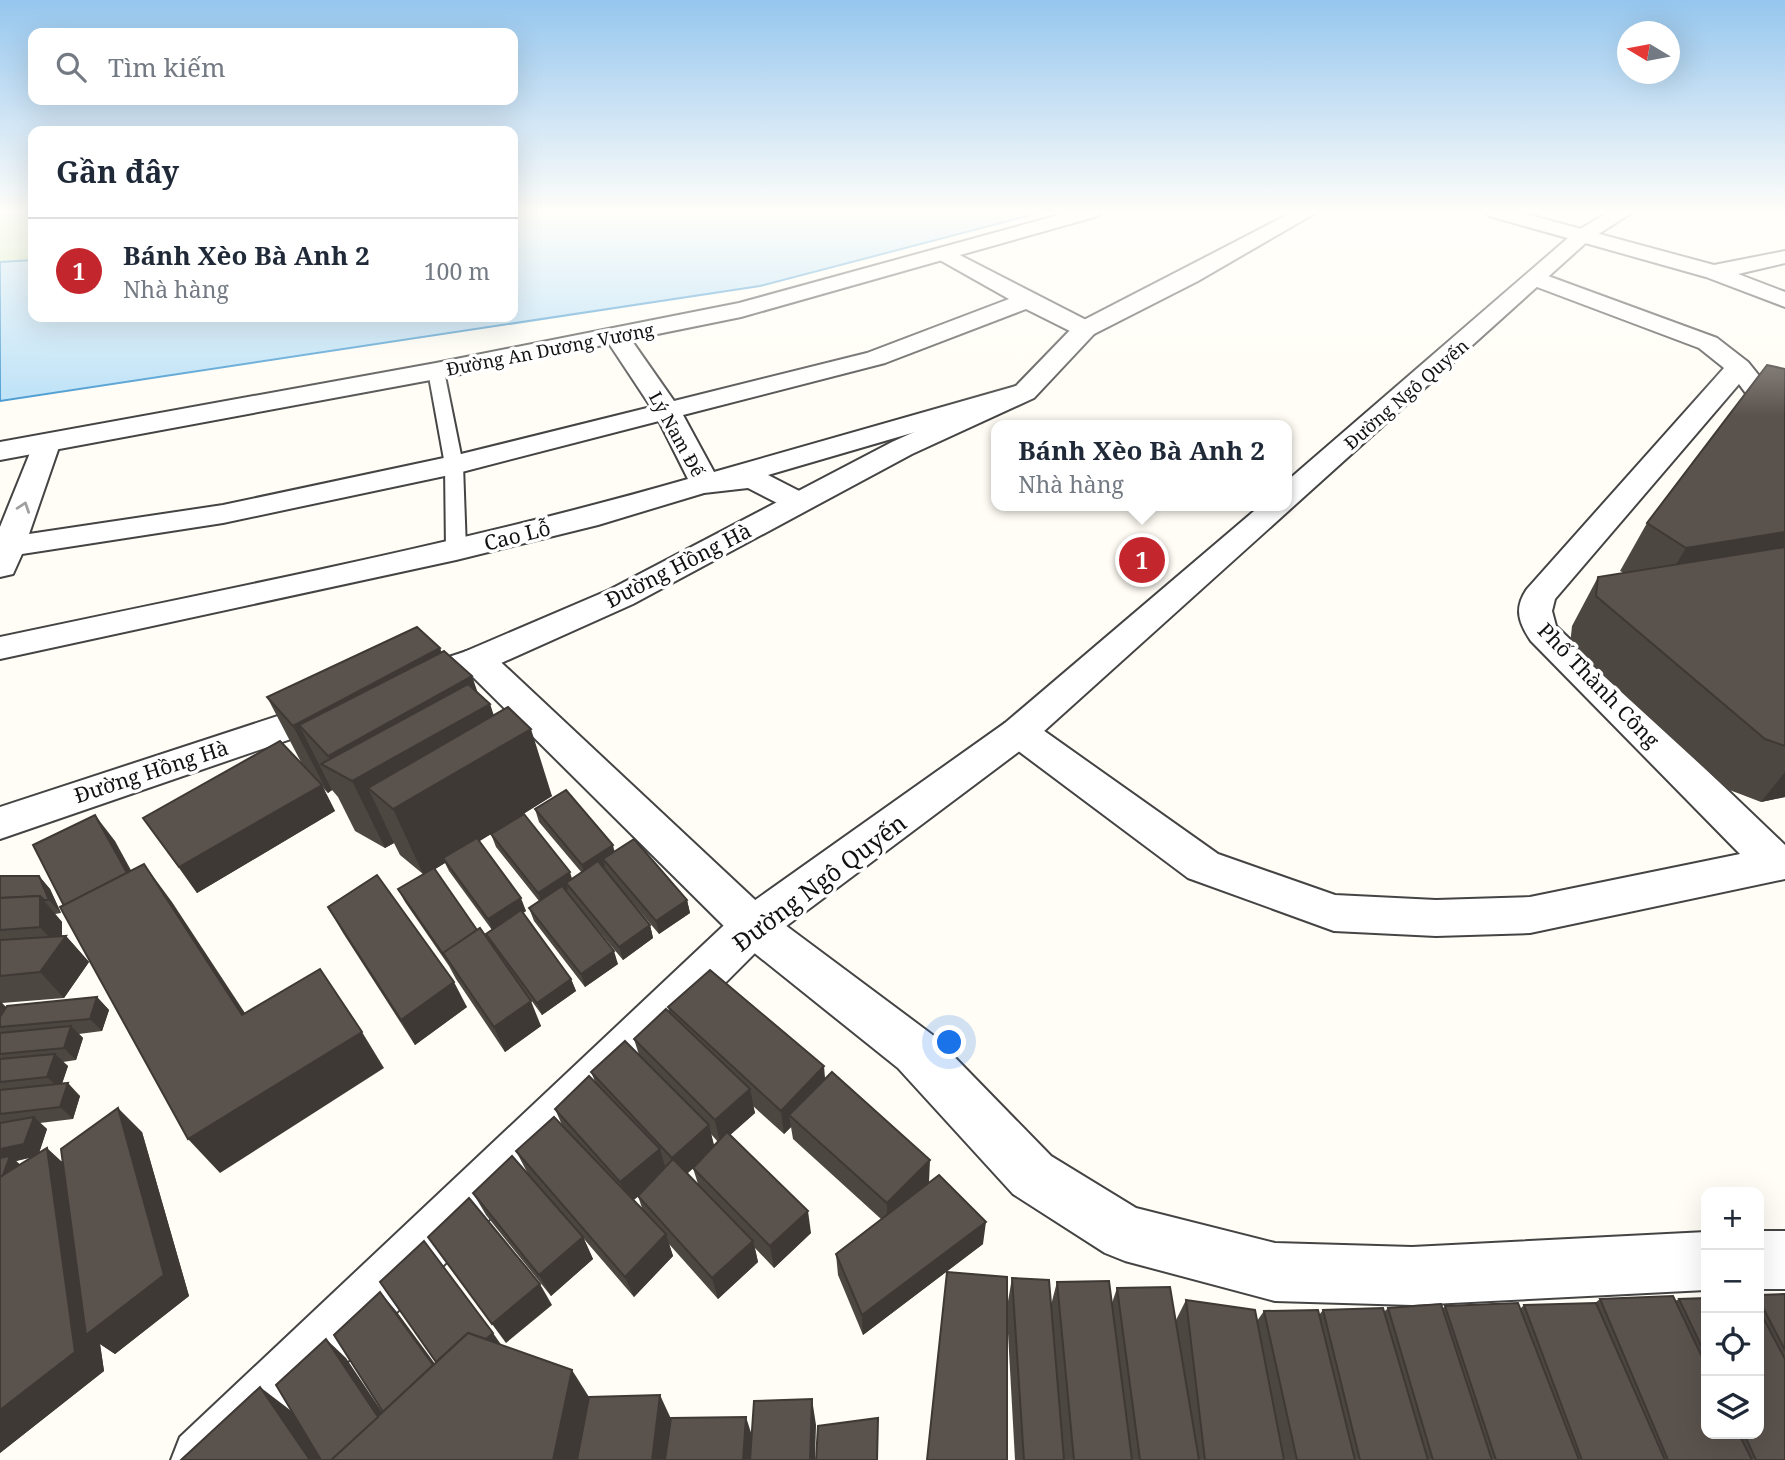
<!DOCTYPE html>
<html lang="vi">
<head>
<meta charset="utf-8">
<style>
	:root { --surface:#fff; --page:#f2f2f3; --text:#1f2937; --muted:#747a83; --line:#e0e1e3; --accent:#c4262e }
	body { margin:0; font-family:"Noto Serif",serif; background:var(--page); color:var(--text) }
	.controls { position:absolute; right:21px; bottom:21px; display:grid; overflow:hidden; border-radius:14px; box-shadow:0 7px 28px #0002 }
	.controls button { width:63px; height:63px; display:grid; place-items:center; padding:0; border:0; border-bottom:2px solid var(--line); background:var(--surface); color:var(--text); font:35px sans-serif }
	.compass { position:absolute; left:1617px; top:21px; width:63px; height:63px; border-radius:50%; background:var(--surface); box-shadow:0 7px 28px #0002; rotate:280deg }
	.you { position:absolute; left:950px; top:1043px; width:24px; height:24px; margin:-18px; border:5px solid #fff; border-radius:50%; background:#1a73e8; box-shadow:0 0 0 10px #1a73e833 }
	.badge { display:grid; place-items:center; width:46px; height:46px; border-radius:50%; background:var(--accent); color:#fff; font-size:23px; font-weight:700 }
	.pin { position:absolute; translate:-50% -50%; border:4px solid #fff; box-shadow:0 2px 7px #0006 }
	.popup { position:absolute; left:991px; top:420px; width:301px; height:91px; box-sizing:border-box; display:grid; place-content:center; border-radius:14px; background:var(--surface); filter:drop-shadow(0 2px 5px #0005); font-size:23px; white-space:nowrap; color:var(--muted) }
	.popup b { font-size:26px; color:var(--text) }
	.popup::after { content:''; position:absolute; left:50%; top:100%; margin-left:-14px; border:14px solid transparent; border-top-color:var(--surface) }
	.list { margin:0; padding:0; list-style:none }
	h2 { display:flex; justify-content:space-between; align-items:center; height:91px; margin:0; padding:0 28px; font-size:30px }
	h2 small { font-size:23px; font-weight:400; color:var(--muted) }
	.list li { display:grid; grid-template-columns:46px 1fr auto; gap:21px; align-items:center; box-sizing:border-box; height:105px; padding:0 28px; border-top:2px solid var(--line) }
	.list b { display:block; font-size:26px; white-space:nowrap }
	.list p { margin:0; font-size:23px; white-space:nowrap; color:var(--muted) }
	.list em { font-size:23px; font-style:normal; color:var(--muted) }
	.icon { flex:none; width:38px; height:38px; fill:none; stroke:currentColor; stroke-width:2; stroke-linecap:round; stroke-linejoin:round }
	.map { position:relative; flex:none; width:1785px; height:1460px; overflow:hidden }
	.search { position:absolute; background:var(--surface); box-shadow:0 7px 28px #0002; left:28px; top:28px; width:490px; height:77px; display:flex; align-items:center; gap:18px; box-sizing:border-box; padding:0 24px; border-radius:14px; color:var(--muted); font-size:26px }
	.panel { position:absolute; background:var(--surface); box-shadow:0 7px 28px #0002; left:28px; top:126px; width:490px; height:196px; border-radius:14px }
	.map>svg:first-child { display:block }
</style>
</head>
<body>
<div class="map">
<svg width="1785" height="1460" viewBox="0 0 1785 1460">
	<rect width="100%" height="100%" fill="#fffdf5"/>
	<!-- green -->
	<polygon fill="#d5ebbd" points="0,212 33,212 33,260 0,262"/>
	<!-- water -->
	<polygon fill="#b9e0f7" stroke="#3f96cf" stroke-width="2" points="513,212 1043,212 760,286 0,401 0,262 33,260 33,317 513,317"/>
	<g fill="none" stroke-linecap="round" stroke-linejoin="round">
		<defs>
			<polygon id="service" points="436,366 444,371 463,465 466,550 456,556 446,550 445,465 428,371"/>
			<g id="minor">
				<polygon points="1486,212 1518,212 1714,265 1785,251 1785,263 1738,274 1785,292 1785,307 1706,277 1489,216"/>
				<path d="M946,248l148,76 3,5 -3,5h-18l-50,-25 -141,54 -202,52 31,57 302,-86 9,2 4,6 -4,6 -257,75 41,21 4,6 -4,6 -11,3 -11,-3 -39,-20 -44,5 -106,32 -142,35 -456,99v-22c230,-49 462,-93 688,-158l-29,-58 -205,53 -231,49 -201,31 -9,20 -13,3v-50l36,-89 10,-2 10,2 4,6 -31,90 194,-29 230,-49 198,-49 -47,-71 3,-5h18l49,70 193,-48 142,-54 -71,-40 -3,-5 3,-5z"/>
				<path d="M1537,272l180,66 31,24 37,46v27l-10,-2 -36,-49 -184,215 -3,12 4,15 229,219v34l-255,54 -94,3 -102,-5 -146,-53 -183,-137 -5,-9 5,-9 14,-4 14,4 185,131 117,41 101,5 94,-3 210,-43 -209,-213c-13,-19 -17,-33 -4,-52l197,-221 -25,-20 -170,-64 -3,-5z"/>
				<polygon points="477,648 490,652 769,913 934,1036 1051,1156 1136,1208 1275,1243 1412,1247 1706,1232 1706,1290 1412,1305 1275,1301 1125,1261 1105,1253 1013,1194 898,1068 737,939 464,668 459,660 464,652"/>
				<rect x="1759" y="1231" width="26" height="58"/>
			</g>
			<g id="tertiary">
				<polygon points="1070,212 1101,212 1098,216 741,317 436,379 0,460 0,442 436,363 739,303"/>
				<polygon points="1293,212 1317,212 1198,281 1094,334 1034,398 912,454 633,604 490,668 410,695 397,692 392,683 397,674 464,652 609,590 892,442 1016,386 1076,324"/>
				<polygon points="1609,212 1633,212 1589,240 1033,741 769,939 249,1460 171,1460 180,1437 737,913 1005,723 1260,506 1287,506 1287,481 1575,232"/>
				<polygon points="333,698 346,702 352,711 346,720 0,839 0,807"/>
			</g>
		</defs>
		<!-- service casing -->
		<use href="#service" stroke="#444" stroke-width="4"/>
		<!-- minor casing -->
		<use href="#minor" stroke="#444" stroke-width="4"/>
		<!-- tertiary casing -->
		<use href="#tertiary" stroke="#444" stroke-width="4"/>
		<!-- service -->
		<use href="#service" fill="#fff" fill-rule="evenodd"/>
		<!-- minor -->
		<use href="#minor" fill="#fff" fill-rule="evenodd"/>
		<!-- tertiary -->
		<use href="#tertiary" fill="#fff" fill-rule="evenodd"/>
	</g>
	<!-- wall -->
	<g fill="#4d4742" fill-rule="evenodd">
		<polygon points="1785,369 1785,797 1761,802 1727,789 1570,645 1572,626 1598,577 1624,573 1620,571 1647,523"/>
		<path d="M440,648l1,4 31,24 5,17 13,11 3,11 59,81 -40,25 60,58 10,-6 -43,-51 -4,-13 80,43 72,48 3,13 -31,21 -38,-45 29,36 3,13 -30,22 -41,-49 36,53 -33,23 -51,-66 -5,-13 10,-7 -43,-54 -5,-13 -12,7 47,70 -3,2 48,66 5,12 -34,24 -25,-34 24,45 -36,26 -49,-73 -7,-13 -44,-64 -7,-13 25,-15 -23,-19 -6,-12 -9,5 -30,-17 -17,-34 -6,-7 -4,3 -5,-5 12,23 -138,82 -54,-75 159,-54 -35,-67zM445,863l4,8 43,59 -6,4 4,8 -13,-12 -42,-61z"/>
		<path d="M0,876h39l11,13 11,24 -6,1 7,8v14h4l23,26 -25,36 -62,5 4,5 91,-11 12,13 -7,21 -23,3 4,4 -7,22 -13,2 5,4 -6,18 18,12 -7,23 -33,4 7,6 -8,24 24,9 79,-30 47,164 -74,58 -15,-10 4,27 -104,82zM32,1157l-12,8 -4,-4z"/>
		<polygon points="328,907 467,1007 415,1045 343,933"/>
		<path d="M668,1007l157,71 104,105 54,61 -120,91 -25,-60 -2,-21 45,-35 -88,-80 -2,-12 -7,7 -31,-28 2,7 -25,22 81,98 -37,35 -19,-20 3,14 -40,37 -49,-55 4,12 -39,41 -50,-58 9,20 -42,37 -65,-81 -13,-22 55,-19 -12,-23 46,-26 -7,-16 41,-25 -5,-12 48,-17 -5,-16 35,-28zM711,1134l7,8 -4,4zM695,1166l-2,2 5,16 -11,-11zM638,1196l5,15 -10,-11z"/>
		<polygon points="1012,1278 1051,1305 1057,1282 1112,1303 1117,1288 1176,1320 1186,1300 1257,1321 1264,1311 1319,1315 1323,1310 1384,1312 1388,1308 1442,1309 1445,1306 1520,1309 1524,1305 1595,1303 1600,1299 1675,1301 1679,1299 1706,1298 1706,1434 1759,1434 1759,1295 1785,1294 1785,1460 1015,1460 1007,1315 1007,1307"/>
	</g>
	<!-- shaded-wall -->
	<g fill="#3f3936">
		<polygon points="1785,532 1785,575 1657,596 1686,548"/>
		<polygon points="440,648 453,686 472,676 483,708 490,704 504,745 531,729 552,796 446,862 443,858 445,863 424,876 393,809 368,788 394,843 385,848 352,781 336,772 328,756 299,725 332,790 328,793 293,726"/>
		<polygon points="1785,772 1785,797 1761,802"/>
		<polygon points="322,785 335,811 197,893 179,867"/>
		<polygon points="95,815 115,841 150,905 130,879"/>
		<polygon points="613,845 616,858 603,859 605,866 586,878 582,865"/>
		<polygon points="144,864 172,902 270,1051 242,1015"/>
		<polygon points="570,872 574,885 566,883 568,889 543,906 538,893"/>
		<polygon points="39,876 50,889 61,913 49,900"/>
		<polygon points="40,896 62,922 62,941 66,936 89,962 64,998 40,972 58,947 40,927"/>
		<polygon points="521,898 526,911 493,932 488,919"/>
		<polygon points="687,900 690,913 659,934 656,921"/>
		<polygon points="650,925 653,938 623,960 619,947"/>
		<polygon points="614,951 618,964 585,987 581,974"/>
		<polygon points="571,979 576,991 542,1015 537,1003"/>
		<polygon points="454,982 467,1007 415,1045 401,1020"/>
		<polygon points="97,997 109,1010 102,1031 90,1019"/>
		<polygon points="0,1001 10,1011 0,1027"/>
		<polygon points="531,1001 541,1026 505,1052 494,1027"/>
		<polygon points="71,1026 83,1038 76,1060 64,1048"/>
		<polygon points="362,1032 384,1068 220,1173 188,1139"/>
		<polygon points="55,1054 68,1066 60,1089 47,1077"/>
		<polygon points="824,1066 826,1090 789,1115 791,1127 784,1134 781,1111"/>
		<polygon points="68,1083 80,1096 73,1119 60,1107"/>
		<polygon points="750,1089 755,1113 720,1144 715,1120"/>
		<polygon points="118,1108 142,1132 189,1296 115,1354 100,1344 104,1371 0,1453 0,1410 47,1148 73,1172"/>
		<polygon points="34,1117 47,1129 38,1156 16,1161 24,1168 0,1199 0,1149"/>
		<polygon points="709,1125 715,1149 679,1181 672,1158"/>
		<polygon points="660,1149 667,1173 629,1204 620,1182"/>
		<polygon points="930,1160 929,1183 887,1225 887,1203"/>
		<polygon points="808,1211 811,1233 774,1268 770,1246"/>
		<polygon points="986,1222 983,1244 863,1335 862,1315"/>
		<polygon points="666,1234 673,1256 634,1297 625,1277"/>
		<polygon points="583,1237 593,1259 551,1296 539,1275"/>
		<polygon points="753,1241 758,1262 718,1299 712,1278"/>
		<polygon points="540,1284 552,1305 506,1343 492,1324"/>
		<polygon points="380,1292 397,1312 466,1406 397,1433"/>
		<polygon points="493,1333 507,1353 444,1374"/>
		<polygon points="326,1339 346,1358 413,1458 373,1460"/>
		<polygon points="572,1370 601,1416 592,1460 553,1460"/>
		<polygon points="260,1387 294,1413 326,1460 310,1460"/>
		<polygon points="660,1395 672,1421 668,1460 652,1460"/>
		<polygon points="812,1399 816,1425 815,1460 810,1460"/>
		<polygon points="746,1417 754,1442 752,1460 743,1460"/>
		<polygon points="878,1418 878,1460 877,1460"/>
	</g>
	<!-- building -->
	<g fill="#5a524d" stroke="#3f3936" stroke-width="2">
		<polygon points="1767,365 1785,369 1785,532 1686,548 1647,523"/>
		<polygon points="1785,547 1785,746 1765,739 1596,596 1598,577"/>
		<polygon points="417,627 440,648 293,726 267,697"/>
		<polygon points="444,651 472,676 328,756 299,725"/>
		<polygon points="468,684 490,704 352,781 321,764"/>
		<polygon points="508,707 531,729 393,809 368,788"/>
		<polygon points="280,741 322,785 179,867 143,818"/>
		<polygon points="566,790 613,845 582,865 535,809"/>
		<polygon points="524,814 570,872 538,893 491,834"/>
		<polygon points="95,815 127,873 64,906 33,845"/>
		<polygon points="477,838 521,898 488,919 443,858"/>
		<polygon points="634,839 687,900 656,921 603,859"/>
		<polygon points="598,861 650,925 619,947 566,883"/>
		<polygon points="144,864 242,1015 320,969 362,1032 188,1139 60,907"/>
		<polygon points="434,868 477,930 443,954 398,889"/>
		<polygon points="377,875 454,982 401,1020 328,907"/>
		<polygon points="0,876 39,876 49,900 44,900 40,896 0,898"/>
		<polygon points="562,886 614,951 581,974 529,908"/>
		<polygon points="40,896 40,927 0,930 0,898"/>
		<polygon points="521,910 571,979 537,1003 486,934"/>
		<polygon points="480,928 531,1001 494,1027 443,953"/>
		<polygon points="66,936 40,972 0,976 0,940"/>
		<polygon points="710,970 824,1066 781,1111 668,1007"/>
		<polygon points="97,997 90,1019 0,1027 0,1017 7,1006"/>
		<polygon points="666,1009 750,1089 715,1120 634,1039"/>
		<polygon points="71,1026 64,1048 0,1054 0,1033"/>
		<polygon points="625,1041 709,1125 672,1158 591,1072"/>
		<polygon points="55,1054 47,1077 0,1082 0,1059"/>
		<polygon points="832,1072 930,1160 887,1203 789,1115"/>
		<polygon points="589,1076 660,1149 620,1182 555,1109"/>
		<polygon points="68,1083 60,1107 0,1114 0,1090"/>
		<polygon points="118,1108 164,1275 86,1335 61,1149"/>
		<polygon points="34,1117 24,1144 0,1149 0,1123"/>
		<polygon points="554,1117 666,1234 625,1277 516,1151"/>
		<polygon points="727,1132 808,1211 770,1246 693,1168"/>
		<polygon points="47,1148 75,1352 0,1410 0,1177"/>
		<polygon points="10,1156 3,1175 0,1177 0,1158"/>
		<polygon points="512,1156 583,1237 539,1275 473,1193"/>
		<polygon points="673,1159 753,1241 712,1278 638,1196"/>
		<polygon points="939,1175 986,1222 862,1315 836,1254"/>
		<polygon points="469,1198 540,1284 492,1324 428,1237"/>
		<polygon points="424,1241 493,1333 486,1339 468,1333 436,1362 380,1282"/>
		<polygon points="947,1272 1007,1277 1007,1460 927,1460"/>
		<polygon points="1012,1278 1049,1280 1064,1460 1024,1460"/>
		<polygon points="1109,1281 1132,1460 1074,1460 1057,1282"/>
		<polygon points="1170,1287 1199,1460 1140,1460 1117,1288"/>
		<polygon points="380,1292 433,1365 383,1412 334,1335"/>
		<polygon points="1785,1294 1785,1350 1759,1300 1759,1295"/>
		<polygon points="1673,1296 1706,1365 1706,1434 1739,1434 1752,1460 1668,1460 1600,1299"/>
		<polygon points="1706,1298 1706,1356 1679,1299"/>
		<polygon points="1186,1300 1255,1310 1284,1460 1205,1460"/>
		<polygon points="1518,1303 1579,1460 1496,1460 1445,1306"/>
		<polygon points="1596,1303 1665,1460 1582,1460 1524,1305"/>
		<polygon points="1441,1304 1492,1460 1433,1460 1388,1308"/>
		<polygon points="1383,1308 1428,1460 1360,1460 1323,1310"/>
		<polygon points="1318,1310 1355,1460 1297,1460 1264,1311"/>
		<polygon points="1759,1310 1785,1359 1785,1460 1756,1460 1744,1434 1759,1434"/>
		<polygon points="468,1333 572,1370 553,1460 331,1460"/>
		<polygon points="326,1339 378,1417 331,1460 321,1460 276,1385"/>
		<polygon points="260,1387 310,1460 181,1460"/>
		<polygon points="660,1395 652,1460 577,1460 589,1397"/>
		<polygon points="812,1399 810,1460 750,1460 754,1401"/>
		<polygon points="746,1417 743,1460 665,1460 671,1418"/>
		<polygon points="878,1418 877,1460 816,1460 818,1426"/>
	</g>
	<!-- one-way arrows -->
	<defs><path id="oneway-chevron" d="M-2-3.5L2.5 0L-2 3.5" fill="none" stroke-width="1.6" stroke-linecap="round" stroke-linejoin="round" transform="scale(1.75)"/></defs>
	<use stroke="#a0a0a0" href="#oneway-chevron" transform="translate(24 507) rotate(-71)"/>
	<!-- sky -->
	<linearGradient id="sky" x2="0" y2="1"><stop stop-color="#95c6ee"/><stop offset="0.51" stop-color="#fffefa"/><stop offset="1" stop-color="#fffefa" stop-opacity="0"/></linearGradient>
	<rect width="1785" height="416" fill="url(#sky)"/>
	<g text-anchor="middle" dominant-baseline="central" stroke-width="7" stroke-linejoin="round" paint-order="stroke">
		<!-- far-street labels -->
		<g font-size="18" fill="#111" stroke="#fff">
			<text transform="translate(550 349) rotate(-11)">Đường An Dương Vương</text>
			<text transform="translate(1406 394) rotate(-41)">Đường Ngô Quyến</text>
			<text transform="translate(677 434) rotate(61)">Lý Nam Đế</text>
		</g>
		<!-- street labels -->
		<g font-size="21" fill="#111" stroke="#fff">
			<text transform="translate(517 535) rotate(-14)">Cao Lỗ</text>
			<text transform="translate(678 565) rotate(-27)">Đường Hồng Hà</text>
			<text transform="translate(1599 685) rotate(46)">Phố Thành Công</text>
			<text transform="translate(151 771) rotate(-18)">Đường Hồng Hà</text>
		</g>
		<!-- near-street labels -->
		<g font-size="24" fill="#111" stroke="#fff">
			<text transform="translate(819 882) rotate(-37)">Đường Ngô Quyến</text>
		</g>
	</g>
</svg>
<div class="controls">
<button>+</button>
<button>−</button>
<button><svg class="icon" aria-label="locate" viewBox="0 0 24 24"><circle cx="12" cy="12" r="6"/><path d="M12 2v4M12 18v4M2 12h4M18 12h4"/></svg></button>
<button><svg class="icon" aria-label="layers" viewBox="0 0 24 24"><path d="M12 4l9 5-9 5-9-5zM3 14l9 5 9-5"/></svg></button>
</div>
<svg class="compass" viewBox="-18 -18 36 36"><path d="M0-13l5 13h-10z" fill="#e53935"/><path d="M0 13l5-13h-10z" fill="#747a83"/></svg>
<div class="you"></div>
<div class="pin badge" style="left:1142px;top:560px">1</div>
<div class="popup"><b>Bánh Xèo Bà Anh 2</b>Nhà hàng</div>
<div class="search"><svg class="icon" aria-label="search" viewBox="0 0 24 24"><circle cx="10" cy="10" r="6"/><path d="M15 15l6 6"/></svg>Tìm kiếm</div>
<section class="panel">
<h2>Gần đây<small></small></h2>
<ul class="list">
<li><span class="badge">1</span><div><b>Bánh Xèo Bà Anh 2</b><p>Nhà hàng</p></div><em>100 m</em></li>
</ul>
</section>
</div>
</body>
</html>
